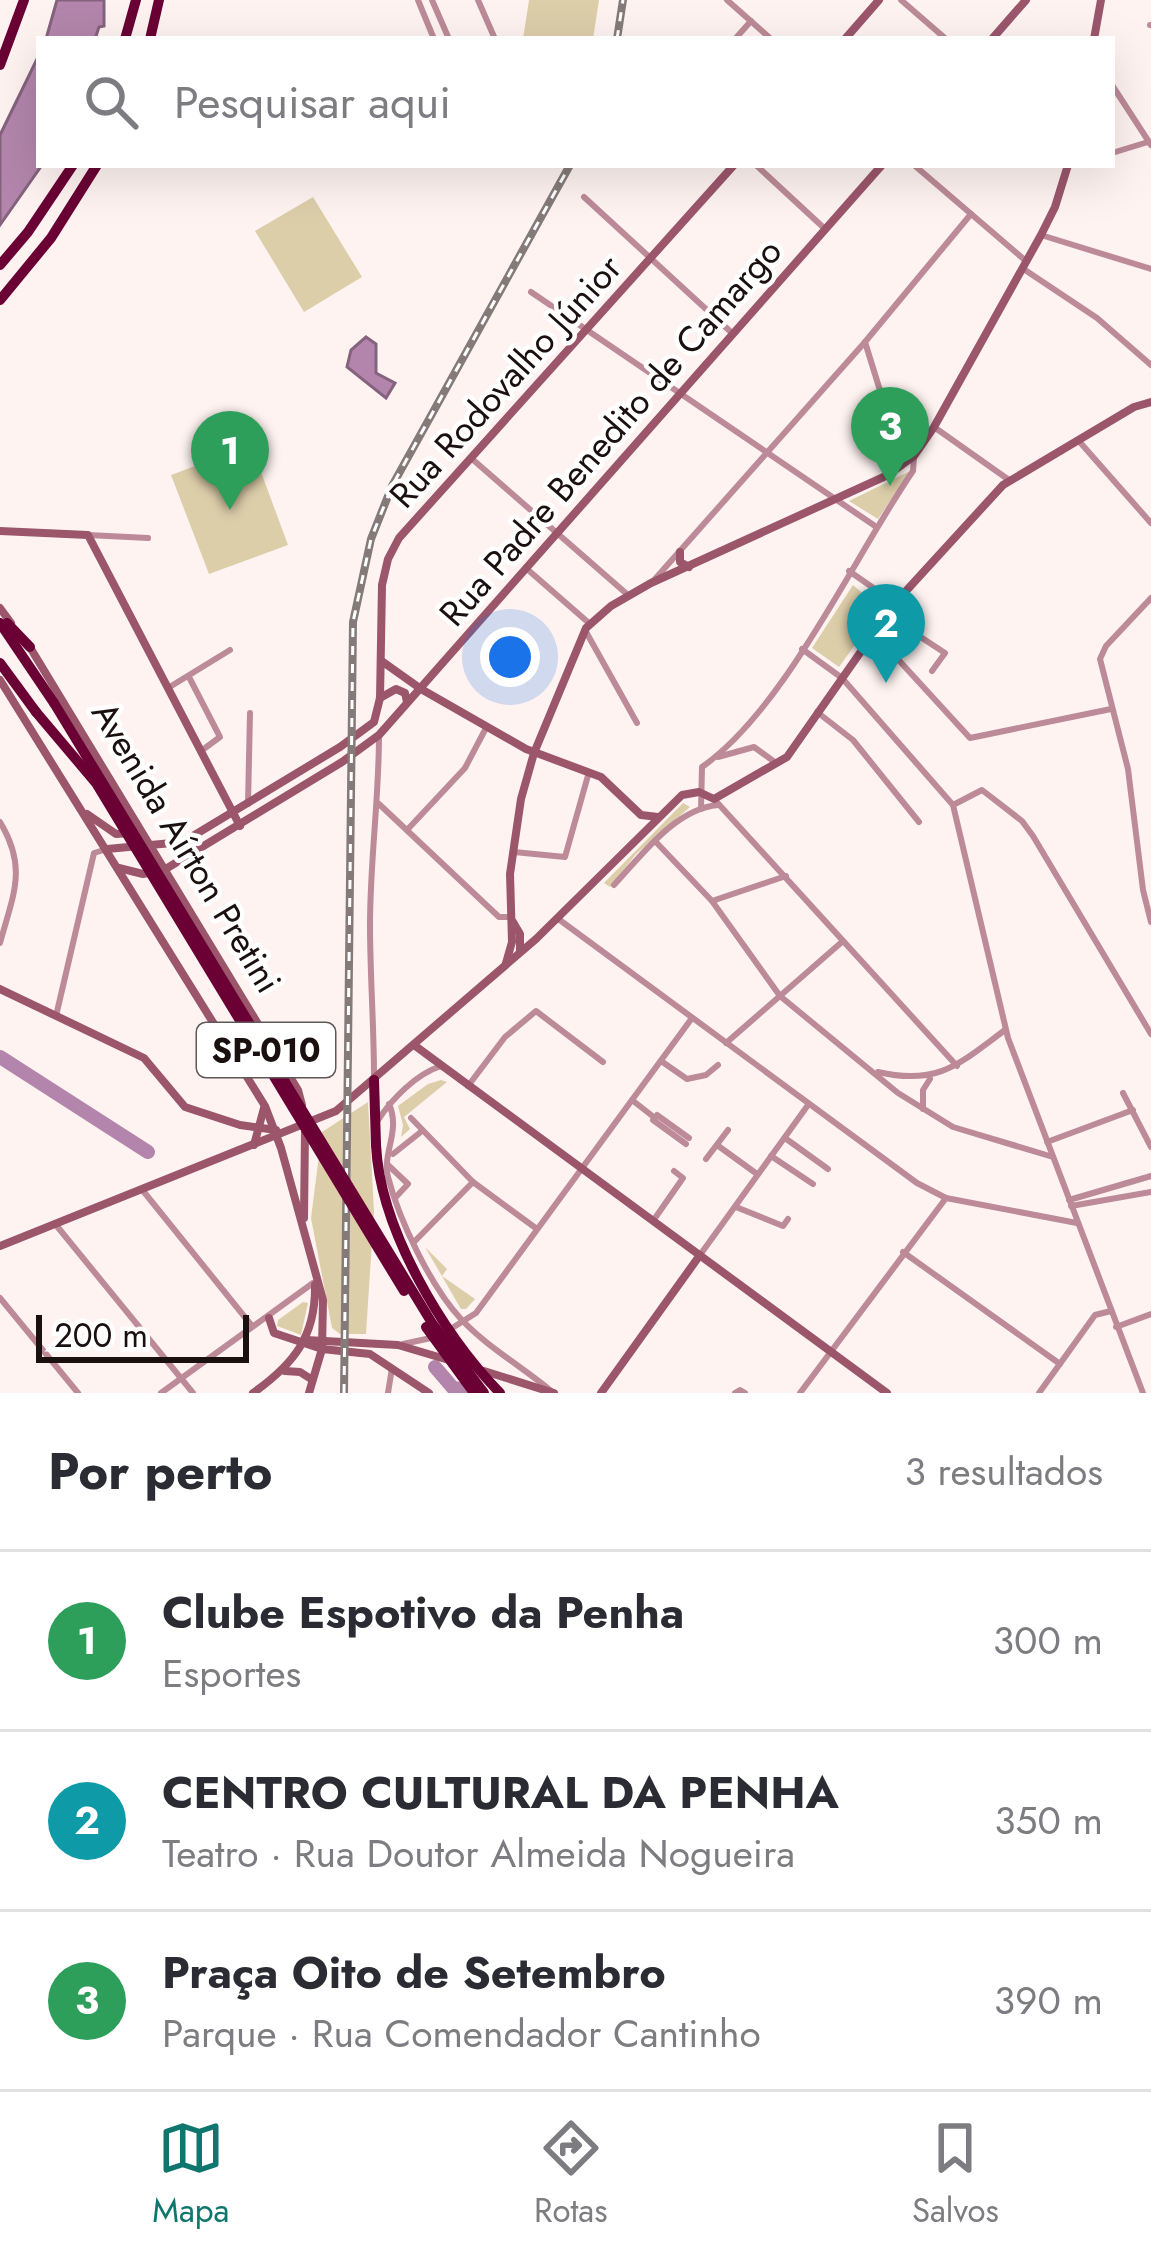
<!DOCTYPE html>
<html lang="pt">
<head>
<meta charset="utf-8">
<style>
	:root { --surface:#fff; --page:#f2f2f3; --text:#2b2b33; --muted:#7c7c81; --line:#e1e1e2; --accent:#0f766e }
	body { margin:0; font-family:Jost,sans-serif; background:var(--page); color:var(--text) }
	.scale { position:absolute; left:36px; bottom:30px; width:213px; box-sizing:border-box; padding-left:12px; border:6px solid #19100f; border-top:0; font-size:33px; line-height:42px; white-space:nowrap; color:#19100f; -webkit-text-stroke:9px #fff; paint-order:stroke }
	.you { position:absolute; left:510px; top:657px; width:42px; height:42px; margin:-30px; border:9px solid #fff; border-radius:50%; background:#1a73e8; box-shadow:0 0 0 18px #1a73e833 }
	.badge { display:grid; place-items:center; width:78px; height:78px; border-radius:50%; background:var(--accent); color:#fff; font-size:39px; font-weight:700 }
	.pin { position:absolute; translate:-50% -99px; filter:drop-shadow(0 3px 6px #0008) }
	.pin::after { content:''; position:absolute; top:63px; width:42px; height:36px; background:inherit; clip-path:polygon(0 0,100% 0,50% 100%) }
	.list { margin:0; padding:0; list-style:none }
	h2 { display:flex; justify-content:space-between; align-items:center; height:156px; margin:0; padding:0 48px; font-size:51px }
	h2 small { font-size:39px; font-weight:400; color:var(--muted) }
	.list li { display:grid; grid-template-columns:78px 1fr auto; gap:36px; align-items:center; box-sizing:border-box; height:180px; padding:0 48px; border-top:3px solid var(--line) }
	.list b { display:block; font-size:45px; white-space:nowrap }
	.list p { margin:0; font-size:39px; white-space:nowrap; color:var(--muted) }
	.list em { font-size:39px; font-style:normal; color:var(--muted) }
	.icon { flex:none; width:66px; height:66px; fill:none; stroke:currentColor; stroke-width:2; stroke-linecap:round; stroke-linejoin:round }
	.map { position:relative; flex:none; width:1151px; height:1393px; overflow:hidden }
	.search { position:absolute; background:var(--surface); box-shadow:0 12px 48px #0002; left:36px; right:36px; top:36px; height:132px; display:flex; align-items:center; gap:30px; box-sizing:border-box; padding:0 42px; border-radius:0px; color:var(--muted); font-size:45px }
	.sheet { height:696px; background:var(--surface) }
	nav { display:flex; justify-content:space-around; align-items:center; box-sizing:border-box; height:168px; border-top:3px solid var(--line); background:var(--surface); font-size:33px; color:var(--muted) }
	nav a { display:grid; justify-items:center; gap:6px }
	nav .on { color:var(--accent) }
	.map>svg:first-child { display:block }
</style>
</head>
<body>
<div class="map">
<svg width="1151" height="1393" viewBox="0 0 1151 1393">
	<rect width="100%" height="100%" fill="#fef3f1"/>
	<!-- green -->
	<g fill="#ddceaa">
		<polygon points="529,0 599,0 593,39 523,39"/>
		<polygon points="313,197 362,277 304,312 255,231"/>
		<polygon points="251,445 288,545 209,574 171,475"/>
		<polygon points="910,471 878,519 849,501"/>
		<polygon points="853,585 880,608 875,609 875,617 839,667 812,648"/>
		<polygon points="683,803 690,807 636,854 610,887 604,883"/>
		<polygon points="441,1080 447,1082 404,1117 410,1129 401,1137 403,1125 398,1106 428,1084"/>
		<polygon points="368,1102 374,1211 366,1334 340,1334 332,1328 311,1218 322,1132"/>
		<polygon points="425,1247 447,1269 442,1276 475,1299 466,1309 461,1309"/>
		<polygon points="303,1302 308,1303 301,1335 277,1326 278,1320"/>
	</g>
	<!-- water -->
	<g fill="#b385ac" stroke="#85627d" stroke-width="3">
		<polygon points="57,0 104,0 104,26 99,27 95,39 46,39"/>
		<polygon points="39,55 39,165 42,165 0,225 0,135"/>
		<polygon points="366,337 376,344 376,373 395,383 386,398 347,367 351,350"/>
	</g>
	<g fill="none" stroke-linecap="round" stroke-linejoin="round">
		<!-- river -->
		<g stroke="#b385ac" stroke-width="14">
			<polyline points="0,1057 148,1152"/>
			<polyline points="435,1367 453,1388 481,1392"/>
		</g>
		<!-- street -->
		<g stroke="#bc8a98" stroke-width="6">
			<polyline points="418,0 434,39"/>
			<polyline points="432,0 449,39"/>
			<polyline points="478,0 495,39"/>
			<polyline points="727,0 771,39"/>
			<polyline points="901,0 946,39"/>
			<polyline points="1150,25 1151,25"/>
			<polyline points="735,39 751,21"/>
			<polyline points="1112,85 1151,145"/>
			<polyline points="1112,153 1148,142"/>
			<polyline points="756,165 824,228"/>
			<polyline points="914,165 1026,261"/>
			<polyline points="584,197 732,333"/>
			<polyline points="1041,235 1151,269"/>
			<polyline points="1022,268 1097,318 1151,365"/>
			<polyline points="531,292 875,526"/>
			<polyline points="865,342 891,426 920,448"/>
			<polyline points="934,427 1009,480"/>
			<polyline points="1078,440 1151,523"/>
			<polyline points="471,458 628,595"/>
			<polyline points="88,535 148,538"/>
			<polyline points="527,569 590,624"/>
			<polyline points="849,571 895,603"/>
			<polyline points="655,579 865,342 971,214"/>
			<polyline points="1151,598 1106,646 1100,659 1128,769 1143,890 1151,922"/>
			<polyline points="887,615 945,653 932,671"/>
			<polyline points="585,630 637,723"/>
			<polyline points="873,632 970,738 1111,709"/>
			<polyline points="802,649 842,678 953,805 1008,1038 1143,1393"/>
			<polyline points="189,677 220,737 201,751"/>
			<polyline points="168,688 230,650"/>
			<polyline points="817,712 853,740 919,822"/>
			<polyline points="718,757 754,747 776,763"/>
			<polyline points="714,799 957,1066"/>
			<polyline points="248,804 250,713"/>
			<polyline points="379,804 499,917 511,917"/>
			<polyline points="953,805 982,790 1022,821 1033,836 1151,1034"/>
			<path d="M701,809l1,-42c84,-59 151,-209 211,-296l1,-14"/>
			<path d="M0,822c28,46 13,73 0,121"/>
			<polyline points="407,830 465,768 486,728"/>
			<polyline points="655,841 712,901 780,996 898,1093 953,1127 1053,1157"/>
			<polyline points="514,852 565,857 589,772"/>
			<path d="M614,885c28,-30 61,-76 104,-80"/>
			<polyline points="712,901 786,876"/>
			<polyline points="557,918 917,1183 946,1198 1077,1223"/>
			<polyline points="56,1016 94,853 107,849"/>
			<polyline points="726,1043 843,941"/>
			<polyline points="661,1061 687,1079 706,1075 718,1065"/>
			<path d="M878,1072c60,14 81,-8 127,-42"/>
			<path d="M374,1076c0,-50 -4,-101 -4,-151 0,-64 9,-126 9,-189"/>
			<polyline points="468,1086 505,1037 536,1011 603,1062"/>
			<polyline points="1123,1093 1151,1147"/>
			<polyline points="632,1100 655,1118"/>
			<path d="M389,1104c12,27 -7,49 -1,73 11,43 43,110 73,142 25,27 60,47 89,71"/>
			<polyline points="923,1109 923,1090 930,1079"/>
			<polyline points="411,1118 473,1182 537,1229"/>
			<path d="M378,1120c14,-21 38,-46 63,-54"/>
			<polyline points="785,1138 828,1169"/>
			<polyline points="1047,1142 1133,1110"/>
			<polyline points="686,1144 653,1120 657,1115 689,1138"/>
			<polyline points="717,1145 757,1174"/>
			<polyline points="393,1154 422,1131"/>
			<polyline points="771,1156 813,1184"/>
			<polyline points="706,1159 728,1130"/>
			<polyline points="387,1164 408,1184 395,1198"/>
			<polyline points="144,1192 252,1326"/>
			<polyline points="1069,1200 1151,1176"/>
			<polyline points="1071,1206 1151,1192"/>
			<polyline points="736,1207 783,1226 788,1219"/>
			<polyline points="653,1221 683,1178 674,1171"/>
			<polyline points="56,1225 193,1393"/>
			<polyline points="414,1242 473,1182"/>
			<polyline points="903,1252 1060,1364"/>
			<polyline points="700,1255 808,1105"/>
			<polyline points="0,1298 78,1393"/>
			<polyline points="1116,1327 1151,1314"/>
			<polyline points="449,1330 476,1313 692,1018"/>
			<polyline points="403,1344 431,1338"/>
			<polyline points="161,1393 313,1283"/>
			<polyline points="388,1393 392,1368"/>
			<polyline points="735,1393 740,1390 745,1393"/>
			<polyline points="800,1393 946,1198"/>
			<polyline points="1039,1393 1095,1315 1111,1311"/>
		</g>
		<!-- secondary -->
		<g stroke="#9b566c" stroke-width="8">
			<polyline points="845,39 879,0"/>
			<polyline points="992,39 1026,0"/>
			<polyline points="1094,39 1101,0"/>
			<polyline points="0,531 88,535 240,826"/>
			<polyline points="680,552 680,562 689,567"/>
			<polyline points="0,608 11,623"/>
			<polyline points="28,644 298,1090 302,1105"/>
			<polyline points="383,662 421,689 526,749 601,777 641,815 658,817"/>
			<polyline points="0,680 265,1106 281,1148 323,1300 322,1349 309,1393"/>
			<polyline points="380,698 396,689 405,693 407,702"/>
			<polyline points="87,814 116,834 131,833"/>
			<polyline points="107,849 183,842 340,747 374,722 380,698 382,585 388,559 399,538 734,165"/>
			<polyline points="119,868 143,874 164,870 342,762 379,735 882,165"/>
			<polyline points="513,922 520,934 520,951"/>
			<polyline points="506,963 512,942 510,874 521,799 534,753 586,628 611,606 651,583 888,475 914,456 934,427 1041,235 1055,207 1068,165"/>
			<polyline points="0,989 144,1058 185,1107 240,1125 276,1130"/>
			<polyline points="414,1045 887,1393"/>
			<polyline points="254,1145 264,1108"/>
			<polyline points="304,1218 305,1132"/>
			<polyline points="0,1246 336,1111 536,939 682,795 699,792 714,799 787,757 895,603 1003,485 1134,407 1151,402"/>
			<polyline points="269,1318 274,1333 322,1349 370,1354 429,1393"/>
			<polyline points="306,1340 398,1345 452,1361"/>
			<polyline points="285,1371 300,1372 311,1379"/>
			<polyline points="484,1371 554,1393"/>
			<path d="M253,1393c41,-29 63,-57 62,-108"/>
			<polyline points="601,1393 700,1255"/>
		</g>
		<!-- highway -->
		<g stroke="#6a0034" stroke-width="10">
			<polyline points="125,39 136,0"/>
			<polyline points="150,39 159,0"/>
			<polyline points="0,65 24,0"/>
			<polyline points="0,265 28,232 73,165"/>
			<polyline points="0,300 51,238 97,165"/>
			<polyline points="0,623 54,703"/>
			<polyline points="7,623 30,647"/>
			<polyline points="0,663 36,712"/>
			<polyline points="374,1080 376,1145"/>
		</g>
		<defs>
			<g id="rail">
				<polyline points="617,39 623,0"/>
				<polyline points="344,1393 353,622 371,539 392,486 570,165"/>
			</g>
		</defs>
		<!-- rail casing -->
		<use href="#rail" stroke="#847a79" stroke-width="8"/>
		<!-- rail -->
		<use href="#rail" stroke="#fff" stroke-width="3" stroke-dasharray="9" stroke-linecap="butt"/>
		<!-- highway-bridge -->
		<g stroke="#6a0034" stroke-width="10">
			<polyline points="54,703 432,1323 484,1393"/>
			<polyline points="36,712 96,783 404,1291"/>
			<path d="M376,1145c4,84 66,188 124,248"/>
			<polyline points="426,1327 474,1393"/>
		</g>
	</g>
	<g text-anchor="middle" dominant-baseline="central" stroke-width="9" stroke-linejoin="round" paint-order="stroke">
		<!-- shield labels -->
		<rect fill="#fff" stroke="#5e5857" stroke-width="3" x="197" y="1023" width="138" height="54" rx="9"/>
		<g font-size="33" font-weight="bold" fill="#19100f">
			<text x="266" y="1050">SP-010</text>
		</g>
		<!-- street labels -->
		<g font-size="36" fill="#19100f" stroke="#fff">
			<text transform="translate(505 381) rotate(-48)">Rua Rodovalho Júnior</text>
			<text transform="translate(610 432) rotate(-49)">Rua Padre Benedito de Camargo</text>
			<text transform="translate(187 847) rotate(59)">Avenida Aírton Pretini</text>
		</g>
	</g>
</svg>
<div class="scale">200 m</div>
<div class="you"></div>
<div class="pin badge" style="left:230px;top:510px;background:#2e9e5b">1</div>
<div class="pin badge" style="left:886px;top:683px;background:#0f9aa8">2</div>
<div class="pin badge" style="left:890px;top:486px;background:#2e9e5b">3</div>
<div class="search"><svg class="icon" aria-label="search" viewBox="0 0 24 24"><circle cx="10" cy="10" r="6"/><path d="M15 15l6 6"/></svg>Pesquisar aqui</div>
</div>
<section class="sheet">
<h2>Por perto<small>3 resultados</small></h2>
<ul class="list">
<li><span class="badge" style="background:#2e9e5b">1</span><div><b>Clube Espotivo da Penha</b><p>Esportes</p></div><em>300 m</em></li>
<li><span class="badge" style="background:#0f9aa8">2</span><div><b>CENTRO CULTURAL DA PENHA</b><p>Teatro · Rua Doutor Almeida Nogueira</p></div><em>350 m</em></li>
<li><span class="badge" style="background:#2e9e5b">3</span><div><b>Praça Oito de Setembro</b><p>Parque · Rua Comendador Cantinho</p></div><em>390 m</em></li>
</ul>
</section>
<nav>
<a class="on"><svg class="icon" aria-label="map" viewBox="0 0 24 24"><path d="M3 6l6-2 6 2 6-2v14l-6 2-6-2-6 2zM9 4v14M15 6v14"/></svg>Mapa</a>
<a><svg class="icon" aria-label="directions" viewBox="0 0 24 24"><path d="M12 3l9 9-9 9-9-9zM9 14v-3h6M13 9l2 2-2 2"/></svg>Rotas</a>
<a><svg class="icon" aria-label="saved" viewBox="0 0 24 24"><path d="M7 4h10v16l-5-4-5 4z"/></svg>Salvos</a>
</nav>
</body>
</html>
